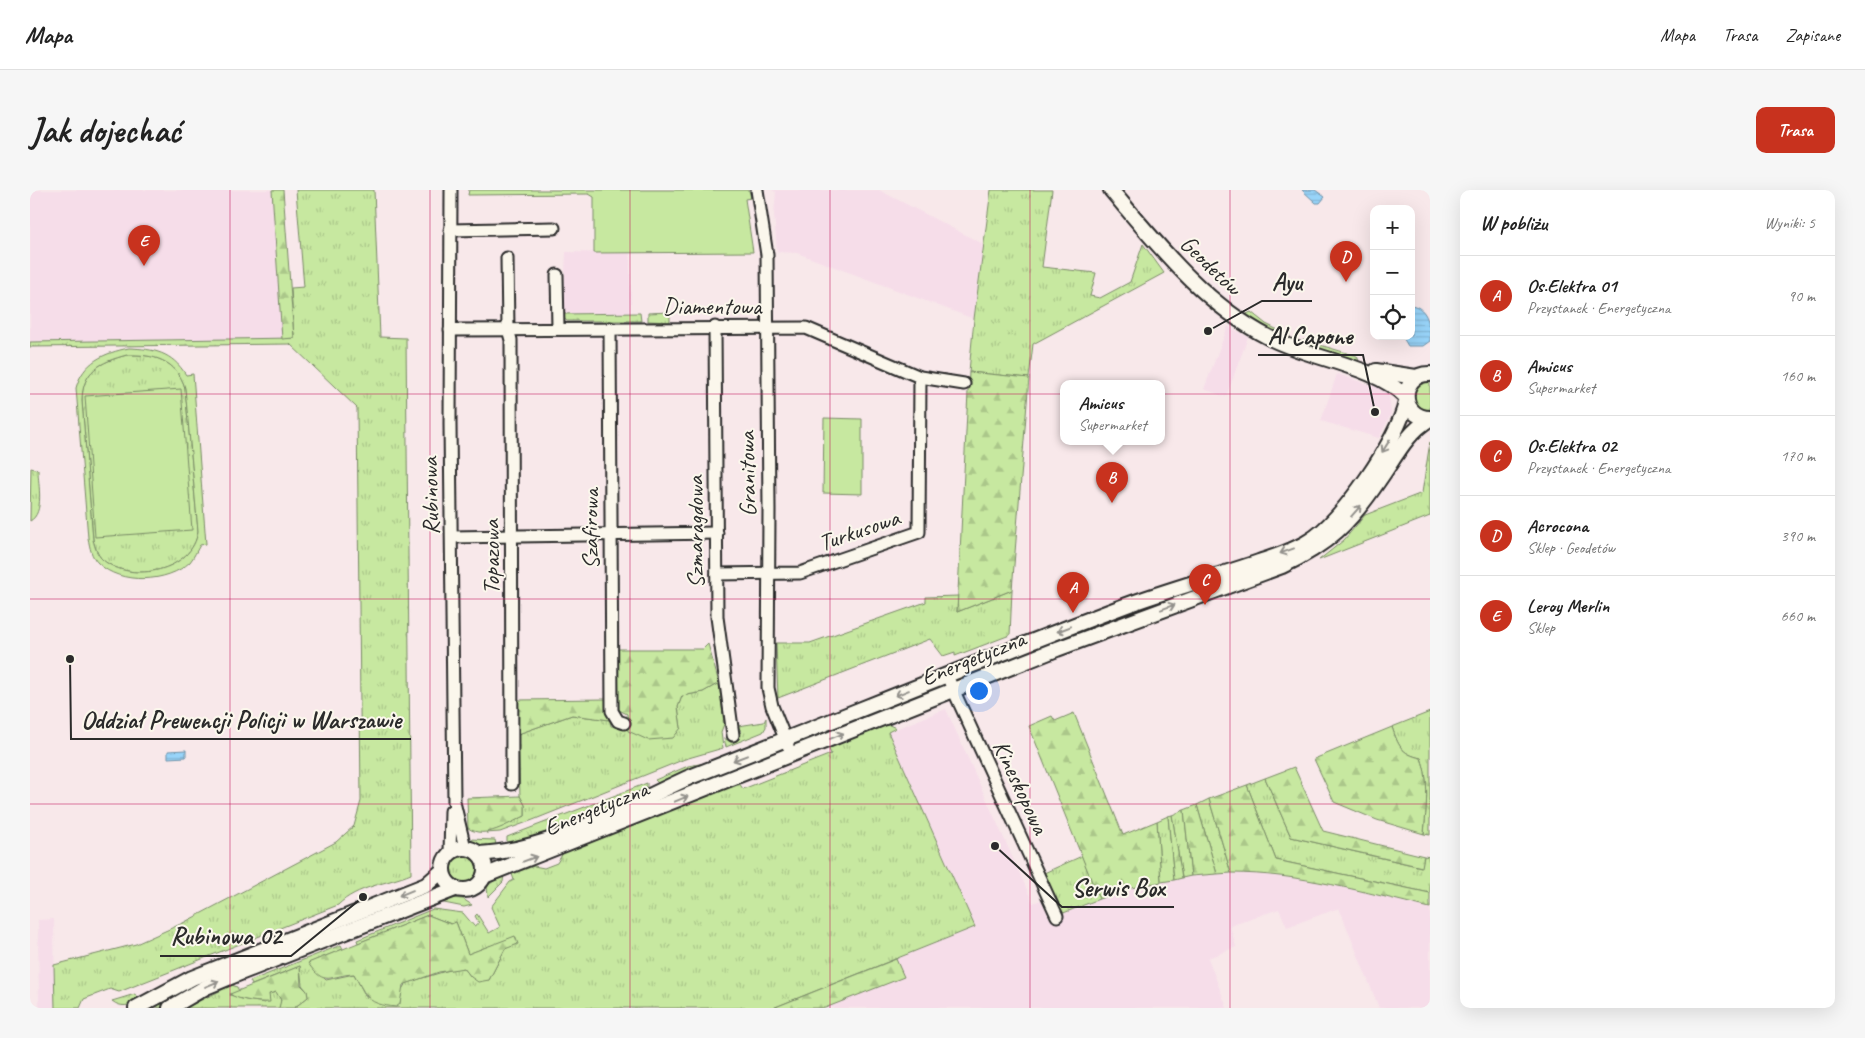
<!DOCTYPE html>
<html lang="pl">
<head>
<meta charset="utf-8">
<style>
	:root { --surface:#fff; --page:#f6f6f6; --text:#222; --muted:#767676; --line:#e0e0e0; --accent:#c8321e }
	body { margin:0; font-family:Caveat,sans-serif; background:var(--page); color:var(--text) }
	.controls { position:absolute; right:15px; top:15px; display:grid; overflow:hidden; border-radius:10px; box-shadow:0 5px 20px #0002 }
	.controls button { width:45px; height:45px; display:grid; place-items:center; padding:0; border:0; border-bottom:1px solid var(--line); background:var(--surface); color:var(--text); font:25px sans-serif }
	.you { position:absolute; left:948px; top:500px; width:18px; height:18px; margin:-12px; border:4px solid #fff; border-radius:50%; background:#1a73e8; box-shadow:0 0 0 8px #1a73e833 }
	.badge { display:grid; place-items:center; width:32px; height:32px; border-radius:50%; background:var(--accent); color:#fff; font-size:16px; font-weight:700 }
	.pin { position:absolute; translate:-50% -41px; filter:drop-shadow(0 1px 2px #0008) }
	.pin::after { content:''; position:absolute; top:26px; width:18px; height:15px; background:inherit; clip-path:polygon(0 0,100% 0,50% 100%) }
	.popup { position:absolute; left:1030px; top:190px; width:105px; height:65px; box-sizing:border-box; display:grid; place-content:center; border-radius:10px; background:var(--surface); filter:drop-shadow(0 1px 4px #0005); font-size:16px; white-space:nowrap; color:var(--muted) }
	.popup b { font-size:19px; color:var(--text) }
	.popup::after { content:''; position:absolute; left:50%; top:100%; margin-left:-10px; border:10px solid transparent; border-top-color:var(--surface) }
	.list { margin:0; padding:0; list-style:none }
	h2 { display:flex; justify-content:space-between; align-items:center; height:65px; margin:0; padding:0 20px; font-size:21px }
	h2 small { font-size:16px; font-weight:400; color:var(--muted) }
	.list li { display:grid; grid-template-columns:32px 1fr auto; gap:15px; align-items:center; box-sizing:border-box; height:80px; padding:0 20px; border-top:1px solid var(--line) }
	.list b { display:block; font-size:19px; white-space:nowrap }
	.list p { margin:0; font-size:16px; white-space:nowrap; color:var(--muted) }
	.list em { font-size:16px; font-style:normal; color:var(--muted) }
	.icon { flex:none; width:28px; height:28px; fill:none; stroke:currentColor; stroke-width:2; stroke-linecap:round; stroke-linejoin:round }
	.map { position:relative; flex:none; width:1400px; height:818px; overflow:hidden; border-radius:10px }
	header { display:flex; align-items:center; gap:30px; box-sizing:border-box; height:70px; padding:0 25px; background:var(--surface); border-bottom:1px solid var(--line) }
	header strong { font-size:24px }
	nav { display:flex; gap:28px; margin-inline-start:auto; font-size:18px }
	.intro { display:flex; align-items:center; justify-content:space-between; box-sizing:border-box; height:120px; padding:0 30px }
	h1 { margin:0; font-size:35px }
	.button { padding:12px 22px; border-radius:10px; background:var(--accent); color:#fff; font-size:18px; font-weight:700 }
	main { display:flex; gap:30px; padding:0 30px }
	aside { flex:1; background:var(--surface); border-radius:10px; box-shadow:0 5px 20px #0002 }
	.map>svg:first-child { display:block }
</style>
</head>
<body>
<header>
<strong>Mapa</strong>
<nav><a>Mapa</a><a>Trasa</a><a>Zapisane</a></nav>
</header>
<div class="intro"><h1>Jak dojechać</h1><a class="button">Trasa</a></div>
<main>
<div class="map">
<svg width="1400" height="818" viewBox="0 0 1400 818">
	<defs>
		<pattern id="grass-tufts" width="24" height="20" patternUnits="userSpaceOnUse" patternTransform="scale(1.25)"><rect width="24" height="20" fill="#c7e8a0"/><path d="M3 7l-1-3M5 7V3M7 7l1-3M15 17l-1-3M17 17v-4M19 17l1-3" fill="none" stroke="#abc78a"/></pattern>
		<pattern id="forest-firs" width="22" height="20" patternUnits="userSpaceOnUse" patternTransform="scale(1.25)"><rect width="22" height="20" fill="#c7e8a0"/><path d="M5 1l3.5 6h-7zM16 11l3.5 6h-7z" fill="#abc78a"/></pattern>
		<pattern id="water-rules" width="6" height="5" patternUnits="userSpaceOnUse" patternTransform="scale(1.25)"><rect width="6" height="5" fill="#98d4f9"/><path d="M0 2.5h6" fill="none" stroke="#83b6d6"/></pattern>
	</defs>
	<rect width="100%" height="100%" fill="#f8e8ea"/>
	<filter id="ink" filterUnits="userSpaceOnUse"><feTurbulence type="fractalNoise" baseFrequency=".02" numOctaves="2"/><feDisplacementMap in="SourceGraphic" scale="10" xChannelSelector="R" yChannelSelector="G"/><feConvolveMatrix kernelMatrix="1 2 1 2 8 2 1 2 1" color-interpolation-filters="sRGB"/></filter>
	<g filter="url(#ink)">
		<!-- built -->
		<g fill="#f6dde9">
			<polygon points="0,0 242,0 252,149 0,152"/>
			<polygon points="742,0 849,0 953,54 944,129 767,63 747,62 744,24 746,2"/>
			<polygon points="536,62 600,63 601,123 533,124"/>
			<polygon points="1198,136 1218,147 1196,207 1174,199"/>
			<polygon points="1307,184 1356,200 1359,205 1361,224 1349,248 1291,231"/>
			<polygon points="916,519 1003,713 1011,710 1020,729 1096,699 1172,684 1227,683 1299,693 1400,718 1400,818 1349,818 1309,718 1257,737 1249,719 1200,736 1206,757 1178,768 1197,818 743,818 945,737 858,542"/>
			<polygon points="24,729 25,818 9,818 8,730"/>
		</g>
		<!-- grass -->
		<g fill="url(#grass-tufts)" stroke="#798a66">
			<path d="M266,0h78l6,147 26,1 5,536c-24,10 -54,12 -73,31l-219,87 -9,-3 -26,10 -4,9h-25l-1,-43 82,-21 47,-21 153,-81 18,-16 7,-25 -4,-393 -67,-64 -260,3v-5l264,-4 -3,-50 13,-1z"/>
			<polygon points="961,0 1022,0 1012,77 1066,83 1060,106 1070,108 1100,92 1113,54 1134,83 1003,154 999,188 939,182 944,129"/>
			<polygon points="640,122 640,132 618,131 618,123"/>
			<polygon points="610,123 611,131 537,131 533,128 533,124"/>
			<path d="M97,165c26,-1 50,5 58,33l13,143c-5,40 -66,53 -95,29 -6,-5 -8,-13 -10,-20l-11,-139c0,-30 18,-39 45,-46z"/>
			<polygon points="1400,252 1400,326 1289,370 1314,350 1335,325 1392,303"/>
			<path d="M1,278l7,2c0,14 7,43 -8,51z"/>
			<polygon points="982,400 980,445 925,466 925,462 913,466 900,449 748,508 746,453 780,453 896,412 896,407 928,406 927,422"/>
			<polygon points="689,493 694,534 691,542 693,558 655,569 503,630 470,642 456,643 495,626 495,615 490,606 488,544 542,525 580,530 581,536 651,538 648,517 652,506 673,502"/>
			<path d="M1400,522v123l-6,-1c2,-26 6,-52 -3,-76 -20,-4 -23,-13 -29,-31z"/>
			<polygon points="736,528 736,537 733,542 696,557 694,548 702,553 709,549 711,541 708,536 734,532"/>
			<polygon points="857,534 866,538 858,542 945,737 743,818 264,818 278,807 277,801 272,795 270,776 222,795 220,791 311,755 313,759 279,773 296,790 324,784 336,807 371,807 371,801 376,793 426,778 434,778 441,787 459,790 475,759 480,755 485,747 438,764 426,732 421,734 398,725 328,753 327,750 403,719 433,723 444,736 449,733 445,726 447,724 459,743 470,737 461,717 480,692 484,690 482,684 504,676 514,678 527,673 533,663 709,593 713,599 801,564 799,559 801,556"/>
			<polygon points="675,573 635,594 628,593 625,590 658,576"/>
			<polygon points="1235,588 1261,647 1391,677 1394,666 1400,667 1400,703 1246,670 1217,595"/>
			<polygon points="617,593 617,599 614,605 502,651 477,657 477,647"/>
			<polygon points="1179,609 1201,683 1187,684 1167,615"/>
			<polygon points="1154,620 1161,686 1152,688 1142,625"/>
			<polygon points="1138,626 1144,690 1131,692 1127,631"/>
			<polygon points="439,649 465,650 467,659 455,659"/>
			<polygon points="1052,666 1069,709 1031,724 1014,683"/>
			<circle cx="434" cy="679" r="13"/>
			<polygon points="474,684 473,692 458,707 457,696"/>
			<polygon points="393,702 395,704 142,810 132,818 120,816 170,791"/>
			<polygon points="419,708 433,709 442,715 434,717 409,712"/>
			<polygon points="310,750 313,751 218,788 219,787"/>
			<path d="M202,795l5,2 2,4 -9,4 16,5 19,3 4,-9 7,-2c5,4 6,10 3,16h-94z"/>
			<path d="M105,804l4,7c-10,5 -18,7 -27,0z"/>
		</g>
		<!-- forest -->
		<g fill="url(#forest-firs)" stroke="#798a66">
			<polygon points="242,0 253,0 264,148 252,149"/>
			<polygon points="939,182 999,188 982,400 927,422"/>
			<polygon points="678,454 689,493 673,502 652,506 648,517 651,538 643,548 618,550 598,541 597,524 589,520 588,459 673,459"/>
			<polygon points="577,509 580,530 542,525 488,544 487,510"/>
			<polygon points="1044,523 1093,645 1127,631 1131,692 1096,699 1069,709 999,536 1022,526 1025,531"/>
			<path d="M1362,537c6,18 9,27 29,31 9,24 5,50 3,76l-47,-14 -43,-18 -20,-43z"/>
			<polygon points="1264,577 1293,641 1394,666 1392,677 1261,647 1235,588"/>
			<path d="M1217,595l29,75 154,33v15c-66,-16 -131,-35 -199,-35l-22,-74z"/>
			<path d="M490,606l5,9v11c-18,8 -40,24 -57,12l-1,-30z"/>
			<polygon points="1167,615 1187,684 1161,686 1154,620"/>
			<polygon points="1142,625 1152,688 1144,690 1138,626"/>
			<path d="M398,725l23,9 5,-2 12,32 47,-18 3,8 -13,5 -16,31 -11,2 -7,-5 -7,-9 -25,4 -36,13 -3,19 -4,3c-29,-3 -29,-9 -42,-33 -24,1 -29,14 -46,-11z"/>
			<polygon points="866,769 874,787 795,818 743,818"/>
			<path d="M270,776l1,19 6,6 1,6 -14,11h-15l2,-8 -5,-8 -7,2 1,8c-9,1 -33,-2 -40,-8z"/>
		</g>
		<!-- green -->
		<g fill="#c7e8a0" stroke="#798a66" fill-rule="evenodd">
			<polygon points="439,0 719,0 721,8 715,9 723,62 564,63 564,7 559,4 438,5"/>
			<polygon points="1221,122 1236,134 1260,146 1258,149 1214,125"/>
			<polygon points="1273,150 1327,166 1329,171 1274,154"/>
			<path d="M99,158c25,1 43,4 57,27l7,-1 13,170 -6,1c-3,5 -6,12 -10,17 -22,21 -70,23 -92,1 -7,-7 -8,-15 -10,-25l-12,-150c7,-26 28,-35 53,-40zM97,165c26,-1 50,5 58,33l13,143c-5,40 -66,53 -95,29 -6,-5 -8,-13 -10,-20l-11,-139c0,-30 18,-39 45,-46z"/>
			<polygon points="1398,188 1400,188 1400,220 1392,220 1387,224 1382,202"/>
			<polygon points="151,199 162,340 65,347 55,206"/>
			<polygon points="794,228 832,229 832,304 793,303"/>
			<polygon points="906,496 912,498 782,551 780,545"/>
		</g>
		<!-- water -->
		<g fill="url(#water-rules)" stroke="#6c90a7">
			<polygon points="1272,0 1285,0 1295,7 1290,13 1286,13"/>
			<path d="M1381,115c18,3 19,22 19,36l-7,5h-15l-6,-10h9z"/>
			<polygon points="156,560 156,567 138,568 138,561"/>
		</g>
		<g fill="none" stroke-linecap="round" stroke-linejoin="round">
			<defs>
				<g id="minor">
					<polyline points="421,0 420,234 424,612 435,658"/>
					<polyline points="727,0 737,65 739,320 738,498 742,516 758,556"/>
					<polyline points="420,40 524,38"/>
					<polyline points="477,68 478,139 481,150 482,594"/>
					<polyline points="527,85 528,138"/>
					<polyline points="685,137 687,427 703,545"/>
					<polyline points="580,138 582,521 588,531 594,533"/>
					<polyline points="420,140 776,138 890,187 934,194"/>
					<polyline points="422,347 687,343"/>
					<polyline points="687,384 770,383 889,342 890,187"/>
					<polyline points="917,486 1027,726"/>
					<polyline points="420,663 421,621"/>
				</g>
				<g id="tertiary">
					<path d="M1081,0c46,54 93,114 157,147 41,22 107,28 138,60"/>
					<polyline points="1346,181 1386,187"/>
					<path d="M1400,184c-31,-1 -31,44 0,44"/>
					<circle cx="434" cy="679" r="21"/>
					<path d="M449,664c75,-4 144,-47 211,-77 146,-57 291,-117 437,-172 44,-16 88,-28 132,-43 17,-6 35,-11 50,-21 32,-18 90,-103 97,-139"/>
					<path d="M454,686l573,-227 225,-83c47,-22 68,-43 97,-86 15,-21 28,-48 51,-61"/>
					<polyline points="106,818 162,788 396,695 412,681"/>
					<polyline points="140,818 176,797 210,783 425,699"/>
				</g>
			</defs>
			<!-- minor casing -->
			<use href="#minor" stroke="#2b2b2b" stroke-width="15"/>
			<!-- tertiary casing -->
			<use href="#tertiary" stroke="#2b2b2b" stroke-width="18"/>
			<!-- minor -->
			<use href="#minor" stroke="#fbf7ec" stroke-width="11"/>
			<!-- tertiary -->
			<use href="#tertiary" stroke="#fbf7ec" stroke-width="14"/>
		</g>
		<!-- one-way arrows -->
		<defs><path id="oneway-shaft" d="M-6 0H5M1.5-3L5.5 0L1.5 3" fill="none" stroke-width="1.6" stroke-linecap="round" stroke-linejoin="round" transform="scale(1.25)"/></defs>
		<g stroke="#93918c">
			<use href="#oneway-shaft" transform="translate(1356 256) rotate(122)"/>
			<use href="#oneway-shaft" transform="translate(1326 321) rotate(-49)"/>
			<use href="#oneway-shaft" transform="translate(1257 361) rotate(160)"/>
			<use href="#oneway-shaft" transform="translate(1138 417) rotate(-20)"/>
			<use href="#oneway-shaft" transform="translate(1034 439) rotate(159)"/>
			<use href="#oneway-shaft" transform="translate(872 503) rotate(158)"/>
			<use href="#oneway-shaft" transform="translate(807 546) rotate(-22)"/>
			<use href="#oneway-shaft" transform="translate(710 568) rotate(159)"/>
			<use href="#oneway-shaft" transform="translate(651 609) rotate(-22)"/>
			<use href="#oneway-shaft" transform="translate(500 669) rotate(-21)"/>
			<use href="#oneway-shaft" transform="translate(376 703) rotate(158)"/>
			<use href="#oneway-shaft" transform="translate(182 794) rotate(-23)"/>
		</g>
	</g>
	<!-- grid -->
	<path fill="none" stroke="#c2185b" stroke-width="1" stroke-opacity="0.55" d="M200,0v818M400,0v818M600,0v818M800,0v818M1000,0v818M1200,0v818M0,204h1400M0,409h1400M0,614h1400"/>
	<g text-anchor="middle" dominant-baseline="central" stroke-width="4" stroke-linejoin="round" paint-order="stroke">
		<!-- street labels -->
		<g font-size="24" fill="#2b2b2b" stroke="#fbf7ec">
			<text transform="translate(1181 75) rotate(44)">Geodetów</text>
			<text x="682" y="116">Diamentowa</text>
			<text transform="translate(717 284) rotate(-91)">Granitowa</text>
			<text transform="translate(400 306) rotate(-91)">Rubinowa</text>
			<text transform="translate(560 339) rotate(-90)">Szafirowa</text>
			<text transform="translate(829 340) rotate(-19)">Turkusowa</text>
			<text transform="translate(665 342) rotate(-90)">Szmaragdowa</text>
			<text transform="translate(461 367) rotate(-90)">Topazowa</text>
			<text transform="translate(943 468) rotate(-22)">Energetyczna</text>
			<text transform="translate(991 597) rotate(65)">Kineskopowa</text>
			<text transform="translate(566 618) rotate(-22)">Energetyczna</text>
		</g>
	</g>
	<!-- callouts -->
	<path fill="none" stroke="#2b2b2b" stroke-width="2" d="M1178 141L1232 111H1282M1345 222L1333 165H1228M40 469L41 549H381M965 656L1032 717H1144M333 707L261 766H130"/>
	<g fill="#2b2b2b" stroke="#fbf7ec" stroke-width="2">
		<circle cx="1178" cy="141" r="5"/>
		<circle cx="1345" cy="222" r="5"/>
		<circle cx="40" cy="469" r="5"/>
		<circle cx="965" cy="656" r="5"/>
		<circle cx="333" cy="707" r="5"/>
	</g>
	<g font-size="25" text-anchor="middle" font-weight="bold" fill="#2b2b2b" stroke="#fbf7ec" stroke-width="4" stroke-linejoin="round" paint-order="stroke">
		<text x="1257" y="100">Ayu</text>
		<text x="1280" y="154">Al Capone</text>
		<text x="211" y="538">Oddział Prewencji Policji w Warszawie</text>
		<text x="1088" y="706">Serwis Box</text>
		<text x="196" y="754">Rubinowa 02</text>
	</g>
</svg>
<div class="controls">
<button>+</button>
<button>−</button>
<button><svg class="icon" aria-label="locate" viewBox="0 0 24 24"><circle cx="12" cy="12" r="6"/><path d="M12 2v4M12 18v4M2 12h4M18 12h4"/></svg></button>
</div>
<div class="you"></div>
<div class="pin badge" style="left:1043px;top:423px">A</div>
<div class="pin badge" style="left:1082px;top:313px">B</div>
<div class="popup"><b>Amicus</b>Supermarket</div>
<div class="pin badge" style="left:1175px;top:415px">C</div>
<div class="pin badge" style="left:1316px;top:92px">D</div>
<div class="pin badge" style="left:114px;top:76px">E</div>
</div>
<aside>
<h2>W pobliżu<small>Wyniki: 5</small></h2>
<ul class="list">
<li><span class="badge">A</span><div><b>Os.Elektra 01</b><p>Przystanek · Energetyczna</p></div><em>90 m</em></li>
<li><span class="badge">B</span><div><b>Amicus</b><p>Supermarket</p></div><em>160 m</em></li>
<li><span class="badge">C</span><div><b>Os.Elektra 02</b><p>Przystanek · Energetyczna</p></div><em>170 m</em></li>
<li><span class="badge">D</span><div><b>Acrocona</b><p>Sklep · Geodetów</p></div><em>390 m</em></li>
<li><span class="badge">E</span><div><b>Leroy Merlin</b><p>Sklep</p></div><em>660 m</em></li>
</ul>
</aside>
</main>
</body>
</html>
